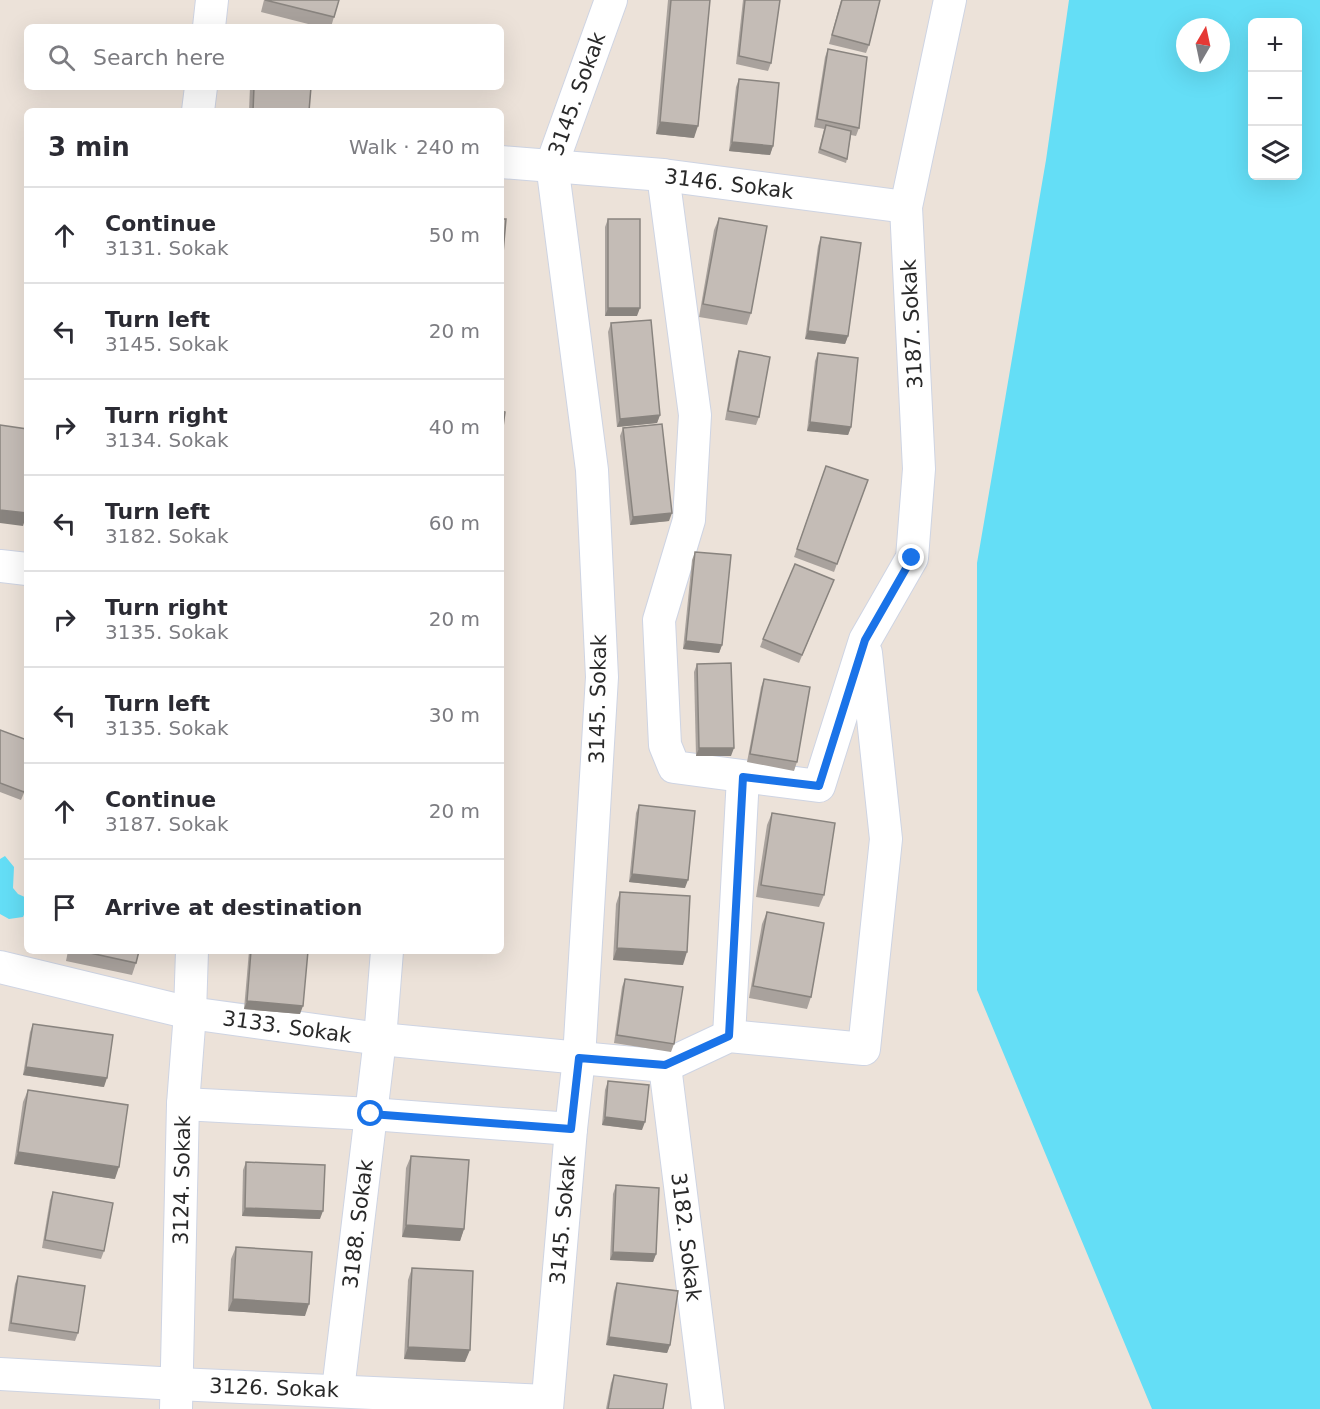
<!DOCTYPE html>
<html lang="en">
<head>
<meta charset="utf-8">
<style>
	:root { --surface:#fff; --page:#f7f7f7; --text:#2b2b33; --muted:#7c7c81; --line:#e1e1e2 }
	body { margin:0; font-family:"DejaVu Sans",sans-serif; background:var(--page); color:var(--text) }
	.controls { position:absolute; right:18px; top:18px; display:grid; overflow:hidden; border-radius:9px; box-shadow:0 6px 24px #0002 }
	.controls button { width:54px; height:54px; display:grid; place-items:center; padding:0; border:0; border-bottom:2px solid var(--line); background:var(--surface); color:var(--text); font:30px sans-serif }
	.compass { position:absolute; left:1176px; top:18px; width:54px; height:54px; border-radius:50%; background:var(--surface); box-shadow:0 6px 24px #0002; rotate:9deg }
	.stop { position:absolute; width:18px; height:18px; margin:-14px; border:4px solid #1a73e8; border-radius:50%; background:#fff }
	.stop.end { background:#1a73e8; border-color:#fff; box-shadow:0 2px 6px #0008 }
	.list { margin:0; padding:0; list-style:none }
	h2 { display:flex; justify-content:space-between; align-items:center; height:78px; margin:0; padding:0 24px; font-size:26px }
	h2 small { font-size:20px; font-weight:400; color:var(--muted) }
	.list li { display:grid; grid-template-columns:39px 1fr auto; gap:18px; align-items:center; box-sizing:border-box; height:96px; padding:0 24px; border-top:2px solid var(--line) }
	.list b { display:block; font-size:22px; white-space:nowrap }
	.list p { margin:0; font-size:20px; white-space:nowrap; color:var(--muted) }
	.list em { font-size:20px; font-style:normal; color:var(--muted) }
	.icon { flex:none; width:33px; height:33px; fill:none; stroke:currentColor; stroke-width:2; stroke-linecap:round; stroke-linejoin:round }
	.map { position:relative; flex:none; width:1320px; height:1409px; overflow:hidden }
	.search { position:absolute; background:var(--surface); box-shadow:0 6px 24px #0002; left:24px; top:24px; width:480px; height:66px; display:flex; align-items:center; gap:15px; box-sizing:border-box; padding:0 21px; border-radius:9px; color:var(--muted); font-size:22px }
	.panel { position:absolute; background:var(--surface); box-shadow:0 6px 24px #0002; left:24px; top:108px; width:480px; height:846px; border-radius:9px }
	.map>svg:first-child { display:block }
</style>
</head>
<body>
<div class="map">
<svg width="1320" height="1409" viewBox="0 0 1320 1409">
	<rect width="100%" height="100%" fill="#ece2d9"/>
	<!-- water -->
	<g fill="#64def6" fill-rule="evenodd">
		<path d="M1069,0h251v1409h-168l-175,-419v-427l69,-403zM1252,22h46v154h-46zM1185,27h36v36h-36z"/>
		<polygon points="5,856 14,867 13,888 18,894 27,898 27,908 23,917 9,919 0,914 0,859"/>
	</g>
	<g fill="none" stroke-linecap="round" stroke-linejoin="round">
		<defs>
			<g id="street">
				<polyline points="209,27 212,0"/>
				<polyline points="198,111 201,87"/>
				<polyline points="501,162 663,175 906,207"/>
				<polyline points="663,175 695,415 689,520 659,620 665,745 674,767 819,786 865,640 912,558 919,469 906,207 950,0"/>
				<polyline points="0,566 27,569"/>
				<polyline points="0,967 190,1013 380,1039 665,1066 729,1036 864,1049 886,839 866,653"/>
				<polyline points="729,1036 743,777"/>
				<polyline points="665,1066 708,1409"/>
				<polyline points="183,1104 371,1114 571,1129"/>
				<polyline points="0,1374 177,1384 547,1401"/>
				<polyline points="338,1390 380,1039 387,951"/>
				<polyline points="176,1409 183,1104 190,1013 192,951"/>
				<polyline points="547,1409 571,1129 579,1058 602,677 592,470 552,164 611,0"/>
			</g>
		</defs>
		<!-- street casing -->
		<use href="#street" stroke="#ced4e3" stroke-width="34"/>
		<!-- street -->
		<use href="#street" stroke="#fff" stroke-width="32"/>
	</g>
	<!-- wall -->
	<g fill="#a9a29d">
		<polygon points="264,0 339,0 331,27 320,27 261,12"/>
		<polygon points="668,0 710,0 694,138 656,134"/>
		<polygon points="743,0 780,0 771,63 768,71 736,64"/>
		<polygon points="841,0 880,0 869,45 866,53 829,44"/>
		<polygon points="828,49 859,128 856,136 851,135 847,159 846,163 818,153 824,129 814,127 825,57"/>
		<polygon points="739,79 773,146 770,155 729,151 736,87"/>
		<polygon points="250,87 311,87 309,111 249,111"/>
		<polygon points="719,218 751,313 747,325 699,317 714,230"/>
		<polygon points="608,219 637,316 605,316 605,227"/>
		<polygon points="821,237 848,336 845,344 805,339 818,246"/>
		<polygon points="611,323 660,415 657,423 617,427 608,332"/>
		<polygon points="739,351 759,417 756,425 725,420 736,359"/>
		<polygon points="818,353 851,427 848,435 807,431 815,361"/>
		<polygon points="623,428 669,521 630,525 620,436"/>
		<polygon points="826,466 868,480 834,572 794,557"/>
		<polygon points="695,552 722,645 719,653 683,649 692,560"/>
		<polygon points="834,580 799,663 760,647 763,639"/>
		<polygon points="697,664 731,756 696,756 694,672"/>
		<polygon points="764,679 797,762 794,771 747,762 761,687"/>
		<polygon points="0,730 27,786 21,800 0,792"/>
		<polygon points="639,805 685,888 629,882 636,813"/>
		<polygon points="772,813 824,895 819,907 756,897 767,825"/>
		<polygon points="620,892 683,965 613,960 616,904"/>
		<polygon points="767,912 811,997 807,1009 749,998 762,924"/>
		<polygon points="68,951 139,951 136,963 132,975 66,961"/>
		<polygon points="249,951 308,951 300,1014 244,1009"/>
		<polygon points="625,979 674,1044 671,1052 614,1043 622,987"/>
		<polygon points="33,1024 104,1087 23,1075 30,1032"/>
		<polygon points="608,1081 642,1130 602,1125 605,1090"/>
		<polygon points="28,1090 115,1179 14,1164 23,1102"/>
		<polygon points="411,1156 464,1229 460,1241 402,1237 406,1168"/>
		<polygon points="246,1162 320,1219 242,1216 243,1170"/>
		<polygon points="616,1185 656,1254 653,1262 610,1260 613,1194"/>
		<polygon points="53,1192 104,1251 101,1259 42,1248 50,1200"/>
		<polygon points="236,1247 305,1316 228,1311 231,1259"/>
		<polygon points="412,1268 465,1362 404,1359 408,1280"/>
		<polygon points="18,1276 78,1333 75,1341 8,1331 15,1284"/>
		<polygon points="617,1283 670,1345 667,1353 606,1345 614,1291"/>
		<polygon points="614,1375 663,1409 606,1409 611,1383"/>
	</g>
	<!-- shaded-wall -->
	<g fill="#89847f">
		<polygon points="660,122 698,126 694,138 656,134"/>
		<polygon points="732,142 773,146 770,155 729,151"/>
		<polygon points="608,308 640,308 637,316 605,316"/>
		<polygon points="808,331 848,336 845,344 805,339"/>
		<polygon points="660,415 657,423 617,427 620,419"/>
		<polygon points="810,422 851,427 848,435 807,431"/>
		<polygon points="0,510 27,513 23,526 0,523"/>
		<polygon points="672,513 669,521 630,525 633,517"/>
		<polygon points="686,641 722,645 719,653 683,649"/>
		<polygon points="699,748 734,748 731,756 696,756"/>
		<polygon points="632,874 688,880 685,888 629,882"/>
		<polygon points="617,948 687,952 683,965 613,960"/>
		<polygon points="247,1001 303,1006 300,1014 244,1009"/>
		<polygon points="26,1067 107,1078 104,1087 23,1075"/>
		<polygon points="605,1117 645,1122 642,1130 602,1125"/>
		<polygon points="18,1152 119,1167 115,1179 14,1164"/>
		<polygon points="245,1208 323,1211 320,1219 242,1216"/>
		<polygon points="406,1225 464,1229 460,1241 402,1237"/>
		<polygon points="613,1252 656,1254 653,1262 610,1260"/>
		<polygon points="233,1299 309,1304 305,1316 228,1311"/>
		<polygon points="609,1337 670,1345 667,1353 606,1345"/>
		<polygon points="408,1347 470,1350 465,1362 404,1359"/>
	</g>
	<!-- building -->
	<g fill="#c4bcb6" stroke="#89847f" stroke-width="1.5">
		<polygon points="265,0 339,0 334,17"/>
		<polygon points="671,0 710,0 698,126 660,122"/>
		<polygon points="745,0 780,0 771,63 739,56"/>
		<polygon points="842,0 880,0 869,45 832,35"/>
		<polygon points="828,49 867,57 859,128 817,119"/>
		<polygon points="739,79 779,83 773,146 732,142"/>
		<polygon points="254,87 311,87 309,111 253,111"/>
		<polygon points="826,125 851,131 847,159 820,149"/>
		<polygon points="719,218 767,226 751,313 703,304"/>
		<polygon points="501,219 506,219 501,276"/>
		<rect x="608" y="219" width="32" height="89"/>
		<polygon points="821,237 861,243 848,336 808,331"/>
		<polygon points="501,320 503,320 501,332"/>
		<polygon points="651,320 660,415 620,419 611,323"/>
		<polygon points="739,351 770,357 759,417 728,411"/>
		<polygon points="818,353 858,358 851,427 810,422"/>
		<polygon points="501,411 505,412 501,442"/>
		<polygon points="662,424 672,513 633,517 623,428"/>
		<polygon points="0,425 27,429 27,513 0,510"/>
		<polygon points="826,466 868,480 837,564 797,549"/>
		<polygon points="695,552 731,555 722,645 686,641"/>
		<polygon points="795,564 834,580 802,655 763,639"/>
		<polygon points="731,663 734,748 699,748 697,664"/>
		<polygon points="764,679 810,687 797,762 750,754"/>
		<polygon points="0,730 27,740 27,785 24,792 0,783"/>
		<polygon points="639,805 695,811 688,880 632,874"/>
		<polygon points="772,813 835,823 824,895 761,885"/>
		<polygon points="620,892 690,896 687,952 617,948"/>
		<polygon points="767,912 824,923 811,997 753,986"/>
		<polygon points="81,951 139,951 136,963"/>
		<polygon points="251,951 308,951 303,1006 247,1001"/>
		<polygon points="625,979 683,987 674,1044 617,1035"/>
		<polygon points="33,1024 113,1035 107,1078 26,1067"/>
		<polygon points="608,1081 649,1085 645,1122 605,1117"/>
		<polygon points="28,1090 128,1105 119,1167 18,1152"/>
		<polygon points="411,1156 469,1160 464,1229 406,1225"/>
		<polygon points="246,1162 325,1165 323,1211 245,1208"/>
		<polygon points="616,1185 659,1188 656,1254 613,1252"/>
		<polygon points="53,1192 113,1203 104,1251 45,1240"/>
		<polygon points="236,1247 312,1252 309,1304 233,1299"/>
		<polygon points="412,1268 473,1271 470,1350 408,1347"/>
		<polygon points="18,1276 85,1286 78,1333 11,1323"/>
		<polygon points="617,1283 678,1291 670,1345 609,1337"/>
		<polygon points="614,1375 667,1384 663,1409 608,1409"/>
	</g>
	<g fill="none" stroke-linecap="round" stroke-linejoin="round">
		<!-- route -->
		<polyline stroke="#1a73e8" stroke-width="8" points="371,1114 571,1129 579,1058 665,1065 729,1036 743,777 819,786 865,640 912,558"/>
	</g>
	<g text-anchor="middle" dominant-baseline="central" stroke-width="4.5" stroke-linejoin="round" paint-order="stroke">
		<!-- street labels -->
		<g font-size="21" fill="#292929" stroke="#fff">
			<text transform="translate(577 94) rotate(-70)">3145. Sokak</text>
			<text transform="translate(729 184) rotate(7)">3146. Sokak</text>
			<text transform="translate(912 324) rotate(-93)">3187. Sokak</text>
			<text transform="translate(598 699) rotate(-89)">3145. Sokak</text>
			<text transform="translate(287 1027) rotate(8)">3133. Sokak</text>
			<text transform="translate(182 1180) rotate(-89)">3124. Sokak</text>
			<text transform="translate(563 1220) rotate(-85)">3145. Sokak</text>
			<text transform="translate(358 1224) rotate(-83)">3188. Sokak</text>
			<text transform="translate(686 1237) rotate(83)">3182. Sokak</text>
			<text transform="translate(274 1388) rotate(2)">3126. Sokak</text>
		</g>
	</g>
</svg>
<div class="controls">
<button>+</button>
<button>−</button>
<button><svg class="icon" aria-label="layers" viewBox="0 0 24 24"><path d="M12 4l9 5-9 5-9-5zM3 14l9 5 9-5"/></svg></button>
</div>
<svg class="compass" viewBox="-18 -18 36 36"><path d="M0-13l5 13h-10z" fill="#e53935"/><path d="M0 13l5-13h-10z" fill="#7c7c81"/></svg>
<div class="stop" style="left:371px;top:1114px"></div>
<div class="stop end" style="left:912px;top:558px"></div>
<div class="search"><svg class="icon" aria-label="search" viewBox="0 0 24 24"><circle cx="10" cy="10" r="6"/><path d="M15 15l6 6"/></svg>Search here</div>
<section class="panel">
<h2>3 min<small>Walk · 240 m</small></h2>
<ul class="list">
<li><svg class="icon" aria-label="ahead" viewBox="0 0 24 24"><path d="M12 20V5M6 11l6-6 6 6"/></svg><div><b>Continue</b><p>3131. Sokak</p></div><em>50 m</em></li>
<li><svg class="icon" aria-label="left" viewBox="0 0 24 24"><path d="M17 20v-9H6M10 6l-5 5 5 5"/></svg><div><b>Turn left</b><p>3145. Sokak</p></div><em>20 m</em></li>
<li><svg class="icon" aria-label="right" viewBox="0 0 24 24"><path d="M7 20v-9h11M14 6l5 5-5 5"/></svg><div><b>Turn right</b><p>3134. Sokak</p></div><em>40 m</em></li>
<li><svg class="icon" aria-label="left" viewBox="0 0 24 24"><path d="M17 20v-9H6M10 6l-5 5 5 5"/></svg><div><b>Turn left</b><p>3182. Sokak</p></div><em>60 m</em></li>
<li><svg class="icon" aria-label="right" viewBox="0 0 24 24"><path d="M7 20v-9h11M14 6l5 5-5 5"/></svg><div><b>Turn right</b><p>3135. Sokak</p></div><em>20 m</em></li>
<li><svg class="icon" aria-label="left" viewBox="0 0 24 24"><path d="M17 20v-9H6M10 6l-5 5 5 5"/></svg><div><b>Turn left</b><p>3135. Sokak</p></div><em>30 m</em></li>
<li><svg class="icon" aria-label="ahead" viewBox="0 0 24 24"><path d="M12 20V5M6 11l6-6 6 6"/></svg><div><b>Continue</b><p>3187. Sokak</p></div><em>20 m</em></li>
<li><svg class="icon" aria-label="arrive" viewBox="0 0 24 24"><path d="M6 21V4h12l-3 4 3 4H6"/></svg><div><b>Arrive at destination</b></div></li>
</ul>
</section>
</div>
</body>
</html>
